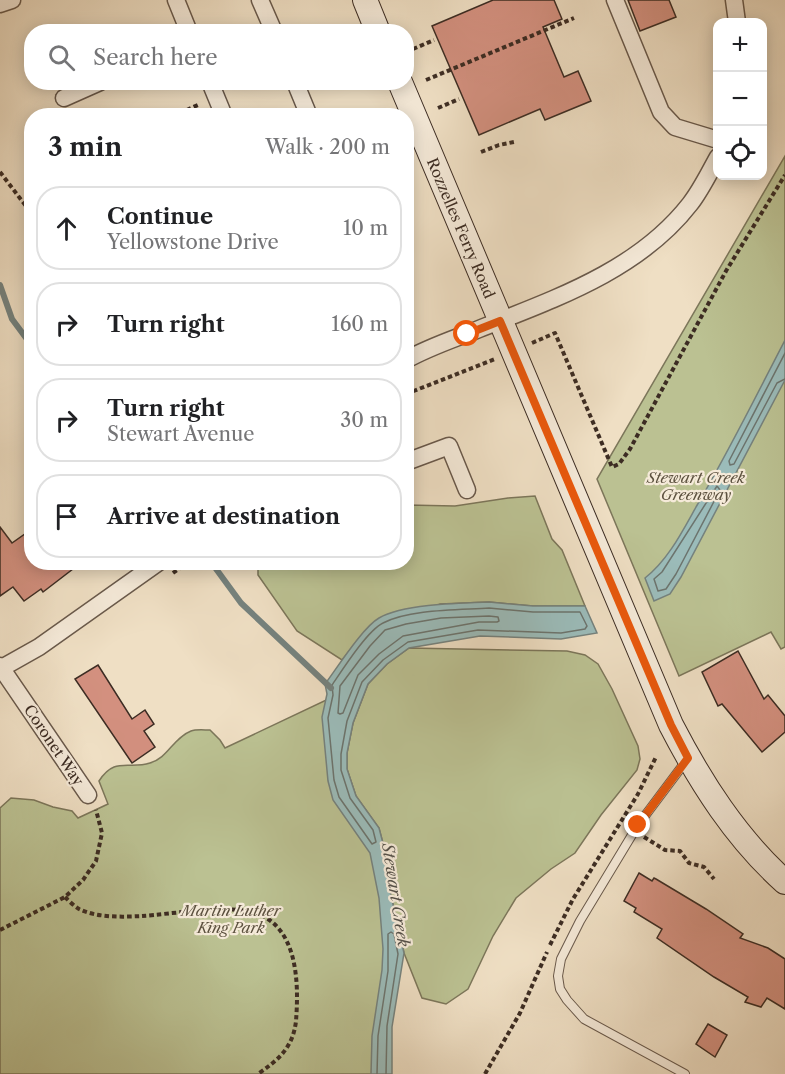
<!DOCTYPE html>
<html lang="en">
<head>
<meta charset="utf-8">
<style>
	:root { --surface:#fff; --page:#f2f2f2; --text:#202124; --muted:#757577; --line:#e0e0e0 }
	body { margin:0; font-family:"Libre Caslon Text",serif; background:var(--page); color:var(--text) }
	.controls { position:absolute; right:18px; top:18px; display:grid; overflow:hidden; border-radius:12px; box-shadow:0 3px 15px #0003 }
	.controls button { width:54px; height:54px; display:grid; place-items:center; padding:0; border:0; border-bottom:2px solid var(--line); background:var(--surface); color:var(--text); font:30px sans-serif }
	.stop { position:absolute; width:18px; height:18px; margin:-14px; border:4px solid #ea580c; border-radius:50%; background:#fff }
	.stop.end { background:#ea580c; border-color:#fff; box-shadow:0 2px 6px #0008 }
	.list { margin:0; padding:0; list-style:none }
	h2 { display:flex; justify-content:space-between; align-items:center; height:78px; margin:0; padding:0 24px; font-size:26px }
	h2 small { font-size:20px; font-weight:400; color:var(--muted) }
	.list li { display:grid; grid-template-columns:39px 1fr auto; gap:18px; align-items:center; box-sizing:border-box; height:84px; margin:0 12px 12px; padding:0 12px; border:2px solid var(--line); border-radius:24px }
	.list b { display:block; font-size:22px; white-space:nowrap }
	.list p { margin:0; font-size:20px; white-space:nowrap; color:var(--muted) }
	.list em { font-size:20px; font-style:normal; color:var(--muted) }
	.icon { flex:none; width:33px; height:33px; fill:none; stroke:currentColor; stroke-width:2; stroke-linecap:round; stroke-linejoin:round }
	.map { position:relative; flex:none; width:785px; height:1074px; overflow:hidden }
	.search { position:absolute; background:var(--surface); box-shadow:0 3px 15px #0003; left:24px; top:24px; width:390px; height:66px; display:flex; align-items:center; gap:15px; box-sizing:border-box; padding:0 21px; border-radius:24px; color:var(--muted); font-size:22px }
	.panel { position:absolute; background:var(--surface); box-shadow:0 3px 15px #0003; left:24px; top:108px; width:390px; height:462px; border-radius:24px }
	.map>svg:first-child { display:block }
</style>
</head>
<body>
<div class="map">
<svg width="785" height="1074" viewBox="0 0 785 1074">
	<rect width="100%" height="100%" fill="#efdfc4"/>
	<filter id="stains"><feTurbulence type="fractalNoise" baseFrequency=".00333" numOctaves="4"/><feColorMatrix values="0 0 0 0 .2 0 0 0 0 .09 0 0 0 0 .02 0 0 0 .5 -.17"/></filter>
	<radialGradient id="worn" r=".72"><stop offset=".6" stop-color="#630" stop-opacity="0"/><stop offset="1" stop-color="#630" stop-opacity=".3"/></radialGradient>
	<!-- green -->
	<g fill="#bbc192" stroke="#7c765a" stroke-width="1.5">
		<polygon points="785,156 785,647 781,649 771,632 679,676 597,479"/>
		<polygon points="535,496 552,539 562,550 585,606 533,606 489,602 440,604 360,638 342,660 297,631 258,575 258,563 406,562 407,505 455,506 508,498"/>
		<polygon points="409,648 567,651 585,655 598,664 612,689 638,746 640,759 637,770 601,815 575,853 551,869 516,898 493,936 468,989 446,1004 422,998 404,953 390,891 385,851 379,828 356,796 347,769 347,753 353,723 368,684 387,664"/>
		<path d="M339,694v65l36,82 9,50 -1,183h-383v-266l11,-10 23,2 19,7 19,4 6,7 30,-14 -9,-23c16,-25 29,-11 51,-18 18,-5 23,-25 41,-32 5,-2 13,-1 19,-1l10,10 5,8z"/>
	</g>
	<!-- water -->
	<g fill="#9bbcba" stroke="#75827e" stroke-width="1.5">
		<path d="M785,340v40l-104,197 -11,17 -16,7 -9,-23c23,-18 37,-46 51,-71 32,-54 60,-111 89,-167z"/>
		<path d="M489,602l44,4h52l12,27 -36,6 -81,-3 -71,12 -22,16 -19,20 -15,39 -6,30v16l9,27 23,32 6,23 5,40 14,62 -12,74v47h-21l1,-38 10,-66 1,-21 -4,-51 -9,-45 -37,-53 -5,-19 -6,-64 5,-23 -2,-10c12,-16 38,-57 54,-66 24,-14 82,-15 110,-16z"/>
	</g>
	<g fill="none" stroke-linecap="round" stroke-linejoin="round">
		<!-- shore -->
		<g stroke="#6c746e" stroke-width="1.5">
			<polyline points="785,353 729,461 730,465 734,464 777,383 785,379"/>
			<polygon points="717,486 720,490 676,574 666,589 658,591 654,579 662,572"/>
			<path d="M489,608l44,4h47l7,14 -2,3 -24,4 -83,-3 -70,12 -25,18 -21,22 -15,39 -6,33v16l9,28 23,32 3,12 -4,2 -33,-47 -5,-17 -6,-62 5,-23 -1,-10c11,-16 35,-54 51,-62 26,-14 76,-13 106,-15z"/>
			<polygon points="489,616 498,617 499,621 497,622 479,622 403,636 379,654 358,675 343,713 340,714 338,713 340,686 370,646 385,630 406,624 441,618"/>
			<polyline points="377,1074 378,1036 388,971 388,934 391,932 394,934 398,954 387,1026 386,1074"/>
		</g>
		<!-- stream -->
		<g stroke="#75827e" stroke-width="6">
			<polyline points="0,285 12,319 32,346"/>
			<polyline points="211,562 241,603 331,688"/>
		</g>
	</g>
	<!-- building -->
	<g fill="#d3907f" stroke="#3c2c23" stroke-width="1.5">
		<polygon points="493,0 554,0 562,19 543,27 564,77 578,71 591,101 545,120 540,109 479,135 432,26"/>
		<polygon points="628,0 669,0 676,17 640,31"/>
		<polygon points="0,527 12,543 32,529 32,562 82,562 43,592 41,589 24,601 13,587 0,596"/>
		<polygon points="738,651 764,699 768,695 785,716 785,732 762,752 722,704 718,706 702,672"/>
		<polygon points="98,665 132,719 145,710 154,724 144,731 155,747 132,763 75,679"/>
		<polygon points="639,873 652,881 654,878 656,879 706,909 743,934 740,938 768,948 785,959 785,1009 767,998 761,1007 745,1002 748,997 714,977 657,938 662,929 634,912 636,908 624,901"/>
		<polygon points="708,1024 727,1035 715,1057 696,1044"/>
	</g>
	<g fill="none" stroke-linecap="round" stroke-linejoin="round">
		<defs>
			<polyline id="lane" points="685,1074 584,1019 567,1000 560,989 558,976 561,959 580,921 638,825 686,761"/>
			<g id="street">
				<polyline points="176,0 189,32"/>
				<polyline points="260,0 274,32"/>
				<polyline points="615,0 661,112 675,127 718,140"/>
				<polyline points="734,0 737,22"/>
				<polyline points="0,4 12,0"/>
				<polyline points="210,82 224,116"/>
				<polyline points="295,82 309,116"/>
				<polyline points="64,98 100,82"/>
				<path d="M406,360c23,-13 48,-21 73,-31 75,-30 159,-58 211,-125 11,-14 19,-31 28,-47"/>
				<polyline points="406,462 449,446 467,490"/>
				<polyline points="0,666 88,795"/>
				<polyline points="0,669 39,647 159,562"/>
			</g>
			<g id="secondary">
				<polyline points="365,0 378,32"/>
				<path d="M400,82l271,643c30,58 65,113 114,157"/>
			</g>
		</defs>
		<!-- lane casing -->
		<use href="#lane" stroke="#69594b" stroke-width="10"/>
		<!-- street casing -->
		<use href="#street" stroke="#69594b" stroke-width="19"/>
		<!-- secondary casing -->
		<use href="#secondary" stroke="#3c2c23" stroke-width="26"/>
		<!-- path -->
		<g stroke="#3c2c23" stroke-width="4" stroke-dasharray="4.5 3" stroke-linecap="butt">
			<polyline points="413,49 434,40"/>
			<polyline points="426,80 574,18"/>
			<polyline points="438,108 459,99"/>
			<polyline points="173,116 198,105"/>
			<polyline points="481,152 499,145 514,142"/>
			<polyline points="0,172 32,214"/>
			<polyline points="532,343 555,333 612,467 619,464 630,449 726,271 785,175"/>
			<polyline points="406,394 495,359"/>
			<polyline points="173,573 188,562"/>
			<polyline points="644,837 665,850 680,851 689,863 704,867 714,879"/>
			<path d="M65,897c4,4 9,9 14,12 18,9 44,8 63,7 28,-2 85,-11 110,-4 46,12 47,70 44,109 -3,27 -18,39 -38,53"/>
			<polyline points="0,930 65,897 83,880 96,861 102,833 96,810"/>
			<polyline points="550,945 573,899 638,794 656,757"/>
			<polyline points="485,1074 520,1013 547,952"/>
		</g>
		<!-- lane -->
		<use href="#lane" stroke="#f5ead9" stroke-width="8"/>
		<!-- street -->
		<use href="#street" stroke="#f5ead9" stroke-width="16"/>
		<!-- secondary -->
		<use href="#secondary" stroke="#f5ead9" stroke-width="24"/>
	</g>
	<g fill="none" stroke-linecap="round" stroke-linejoin="round">
		<!-- route -->
		<polyline stroke="#ea580c" stroke-width="8" points="467,334 500,321 671,725 688,758 638,825"/>
	</g>
	<g text-anchor="middle" dominant-baseline="central" stroke-width="4.5" stroke-linejoin="round" paint-order="stroke">
		<!-- street labels -->
		<g font-size="15" fill="#3c2c23" stroke="#f5ead9">
			<text transform="translate(461 228) rotate(67)">Rozzelles Ferry Road</text>
			<text transform="translate(54 745) rotate(56)">Coronet Way</text>
		</g>
		<!-- park labels -->
		<g font-size="15" font-style="italic" fill="#5c513f" stroke="#f5ead9">
			<text x="696" y="477">Stewart Creek<tspan x="696" dy="17">Greenway</tspan></text>
			<text x="231" y="910">Martin Luther<tspan x="231" dy="17">King Park</tspan></text>
		</g>
		<!-- water labels -->
		<g font-size="16" font-style="italic" fill="#545049" stroke="#f5ead9">
			<text transform="translate(396 895) rotate(81)">Stewart Creek</text>
		</g>
	</g>
	<rect width="100%" height="100%" filter="url(#stains)"/>
	<rect width="100%" height="100%" fill="url(#worn)"/>
</svg>
<div class="controls">
<button>+</button>
<button>−</button>
<button><svg class="icon" aria-label="locate" viewBox="0 0 24 24"><circle cx="12" cy="12" r="6"/><path d="M12 2v4M12 18v4M2 12h4M18 12h4"/></svg></button>
</div>
<div class="stop" style="left:467px;top:334px"></div>
<div class="stop end" style="left:638px;top:825px"></div>
<div class="search"><svg class="icon" aria-label="search" viewBox="0 0 24 24"><circle cx="10" cy="10" r="6"/><path d="M15 15l6 6"/></svg>Search here</div>
<section class="panel">
<h2>3 min<small>Walk · 200 m</small></h2>
<ul class="list">
<li><svg class="icon" aria-label="ahead" viewBox="0 0 24 24"><path d="M12 20V5M6 11l6-6 6 6"/></svg><div><b>Continue</b><p>Yellowstone Drive</p></div><em>10 m</em></li>
<li><svg class="icon" aria-label="right" viewBox="0 0 24 24"><path d="M7 20v-9h11M14 6l5 5-5 5"/></svg><div><b>Turn right</b></div><em>160 m</em></li>
<li><svg class="icon" aria-label="right" viewBox="0 0 24 24"><path d="M7 20v-9h11M14 6l5 5-5 5"/></svg><div><b>Turn right</b><p>Stewart Avenue</p></div><em>30 m</em></li>
<li><svg class="icon" aria-label="arrive" viewBox="0 0 24 24"><path d="M6 21V4h12l-3 4 3 4H6"/></svg><div><b>Arrive at destination</b></div></li>
</ul>
</section>
</div>
</body>
</html>
